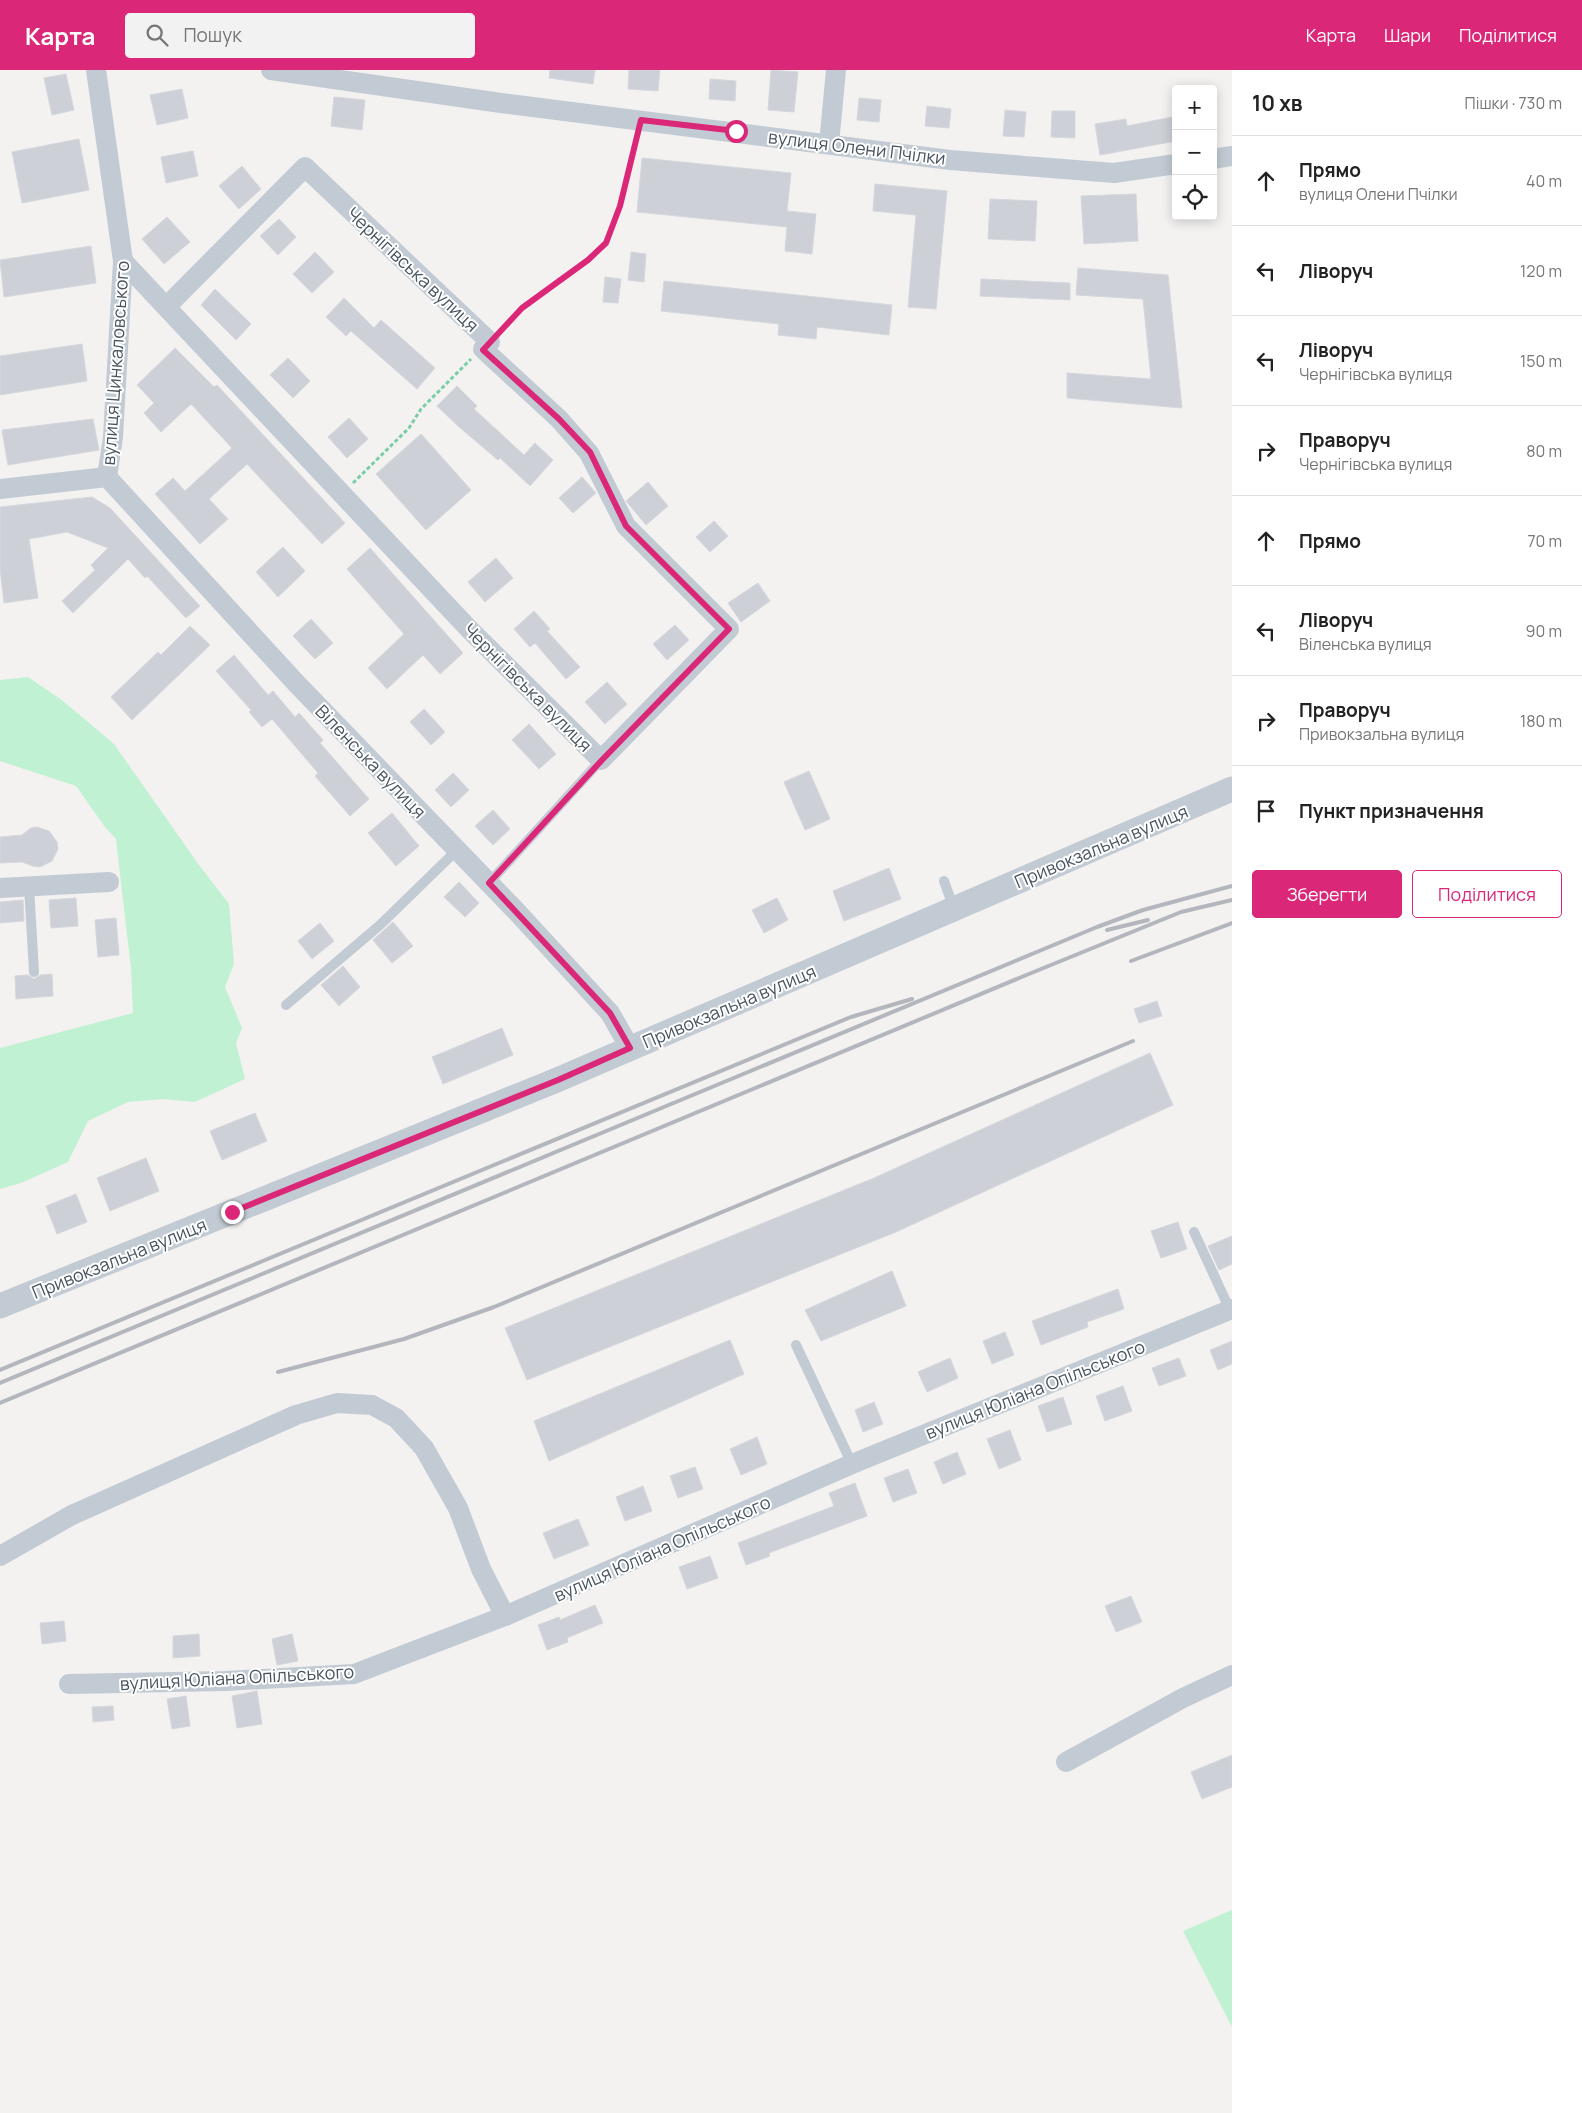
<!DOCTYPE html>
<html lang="uk">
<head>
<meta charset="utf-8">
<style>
	:root { --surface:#fff; --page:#f2f2f2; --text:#222; --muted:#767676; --line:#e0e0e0; --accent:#db2777 }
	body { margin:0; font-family:Manrope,sans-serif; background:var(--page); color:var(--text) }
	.controls { position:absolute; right:15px; top:15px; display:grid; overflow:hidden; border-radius:5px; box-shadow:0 2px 12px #0003 }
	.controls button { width:45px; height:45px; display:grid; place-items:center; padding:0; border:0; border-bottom:1px solid var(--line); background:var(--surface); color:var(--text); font:25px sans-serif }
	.stop { position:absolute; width:15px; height:15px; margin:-11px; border:4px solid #db2777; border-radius:50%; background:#fff }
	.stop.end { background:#db2777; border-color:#fff; box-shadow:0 1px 5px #0008 }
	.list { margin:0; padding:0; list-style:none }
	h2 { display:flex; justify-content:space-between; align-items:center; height:65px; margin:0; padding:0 20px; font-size:21px }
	h2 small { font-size:16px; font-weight:400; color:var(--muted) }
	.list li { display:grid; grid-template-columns:32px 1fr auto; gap:15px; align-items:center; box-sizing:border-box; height:90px; padding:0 20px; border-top:1px solid var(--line) }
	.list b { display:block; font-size:19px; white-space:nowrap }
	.list p { margin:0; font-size:16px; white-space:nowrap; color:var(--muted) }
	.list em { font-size:16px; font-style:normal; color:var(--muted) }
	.actions { display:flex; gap:10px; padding:15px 20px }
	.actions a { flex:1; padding:11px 0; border:1px solid var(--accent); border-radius:5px; text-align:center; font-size:18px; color:var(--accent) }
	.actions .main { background:var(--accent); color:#fff }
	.icon { flex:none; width:28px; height:28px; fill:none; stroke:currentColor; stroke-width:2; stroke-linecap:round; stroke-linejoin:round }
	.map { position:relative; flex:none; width:1232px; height:2043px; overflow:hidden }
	header { display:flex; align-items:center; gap:30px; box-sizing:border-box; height:70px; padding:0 25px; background:var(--accent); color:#fff }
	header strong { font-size:24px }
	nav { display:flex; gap:28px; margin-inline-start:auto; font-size:18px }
	.search { width:350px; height:45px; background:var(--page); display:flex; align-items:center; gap:12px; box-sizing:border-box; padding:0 18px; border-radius:5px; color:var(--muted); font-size:19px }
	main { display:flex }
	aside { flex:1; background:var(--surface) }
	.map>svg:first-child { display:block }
</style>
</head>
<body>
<header>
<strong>Карта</strong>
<div class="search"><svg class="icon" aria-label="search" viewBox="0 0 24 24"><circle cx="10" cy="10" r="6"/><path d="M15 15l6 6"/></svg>Пошук</div>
<nav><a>Карта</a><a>Шари</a><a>Поділитися</a></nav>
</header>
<main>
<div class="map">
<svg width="1232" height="2043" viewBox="0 0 1232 2043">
	<rect width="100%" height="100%" fill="#f4f1f1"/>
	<!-- green -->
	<g fill="#c0f1d3">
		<polygon points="28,607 63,631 114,674 199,795 229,834 234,894 225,917 242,958 236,973 245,1009 195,1032 163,1029 128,1032 88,1051 68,1092 21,1113 0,1119 0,978 133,943 131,899 116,769 105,757 76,716 0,691 0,610"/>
		<polygon points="1232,1840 1232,1957 1183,1861"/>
	</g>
	<!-- building -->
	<g fill="#cdd0d6" stroke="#d5d7dd">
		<polygon points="550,0 595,0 593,14 549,8"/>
		<polygon points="629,0 660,0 658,21 628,19"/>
		<polygon points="771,0 798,2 794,42 768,40"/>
		<polygon points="66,4 74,40 52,45 44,8"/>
		<polygon points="710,9 736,11 735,31 709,29"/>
		<polygon points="182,19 188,48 157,55 150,25"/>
		<polygon points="334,27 365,30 362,60 331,56"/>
		<polygon points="859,28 881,30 879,52 857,50"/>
		<polygon points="927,36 951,39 949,58 925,56"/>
		<polygon points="1005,40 1026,42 1024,67 1003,66"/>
		<polygon points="1052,41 1075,41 1075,68 1051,67"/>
		<polygon points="1172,47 1176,71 1100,85 1095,54 1126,49 1127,56"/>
		<polygon points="79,69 89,120 22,133 12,82"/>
		<polygon points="193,81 198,106 166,113 161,87"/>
		<polygon points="642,88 791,103 787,141 816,144 812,184 785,181 787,157 637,142"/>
		<polygon points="242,96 261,119 239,139 219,116"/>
		<polygon points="875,114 947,121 936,239 908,237 916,145 873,141"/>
		<polygon points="1136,124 1138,171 1084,174 1081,126"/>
		<polygon points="990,129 1037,131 1035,171 988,169"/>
		<polygon points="167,147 190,172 164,194 142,169"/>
		<polygon points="279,149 296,167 278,185 260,166"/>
		<polygon points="91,176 96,213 4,227 0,190"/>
		<polygon points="315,182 334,202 312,223 293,204"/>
		<polygon points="631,182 646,184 644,212 628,210"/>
		<polygon points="1078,198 1168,205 1182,338 1067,328 1067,303 1151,309 1143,229 1076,225"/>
		<polygon points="605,207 621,209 618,233 603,232"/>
		<polygon points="981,209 1070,213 1070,230 980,226"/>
		<polygon points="664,211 892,235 889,265 817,257 816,269 778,265 779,254 661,241"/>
		<polygon points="215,219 251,254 236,270 201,235"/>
		<polygon points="344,228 374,258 381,250 435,298 417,319 351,261 346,266 326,247"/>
		<polygon points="82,274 87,311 0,325 0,286"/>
		<polygon points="175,278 214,317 217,315 345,453 322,474 247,394 209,429 228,449 200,474 155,424 173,408 185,421 232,378 191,334 161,362 144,343 154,333 137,315"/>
		<polygon points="288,288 310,311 293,328 270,305"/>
		<polygon points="457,316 477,336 474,339 524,385 535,373 553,390 530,416 500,388 498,390 458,356 437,336"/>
		<polygon points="349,348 368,369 347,388 328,367"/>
		<polygon points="93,349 99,380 8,395 2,360"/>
		<polygon points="421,364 471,420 426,460 376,404"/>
		<polygon points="582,407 596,423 573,443 559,428"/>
		<polygon points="648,412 668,436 646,455 626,431"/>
		<polygon points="92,427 110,438 200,536 186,548 147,506 145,508 128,489 73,543 62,531 95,500 91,495 108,478 67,462 29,469 38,528 4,533 0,499 0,437"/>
		<polygon points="714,451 728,466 710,482 696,467"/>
		<polygon points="283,477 305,501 278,527 256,502"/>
		<polygon points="370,478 463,583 440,604 423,585 387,619 368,598 404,564 347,499"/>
		<polygon points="496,488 513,508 485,532 468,512"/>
		<polygon points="758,513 770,531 741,552 728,533"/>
		<polygon points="534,541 550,559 547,561 580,597 566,609 535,573 530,577 514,559"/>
		<polygon points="311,549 333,573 315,589 293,566"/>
		<polygon points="675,555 689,570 667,590 653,574"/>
		<polygon points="190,556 210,575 132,650 111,627 158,582 161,585"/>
		<polygon points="234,585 268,625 273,621 295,647 299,643 323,670 320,673 369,729 350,746 315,706 318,703 272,649 262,657 249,642 251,640 216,601"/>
		<polygon points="607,612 627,634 605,654 585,632"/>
		<polygon points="424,639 445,662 431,675 410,652"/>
		<polygon points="529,654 556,684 539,699 512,670"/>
		<polygon points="809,701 830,749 805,760 784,712"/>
		<polygon points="453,703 469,720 451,737 435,720"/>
		<polygon points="493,740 510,759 493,775 475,756"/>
		<polygon points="392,743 419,776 396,796 368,763"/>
		<polygon points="37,757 49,761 57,772 58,779 52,791 40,797 33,796 22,792 0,793 0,767 22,765 31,758"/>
		<polygon points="889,798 901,829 844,851 833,821"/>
		<polygon points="459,812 479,833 465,847 444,827"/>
		<polygon points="76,828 78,856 51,858 49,830"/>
		<polygon points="777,828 788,850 764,863 752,840"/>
		<polygon points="23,830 24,851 0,853 0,832"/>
		<polygon points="116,848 119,885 98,887 95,850"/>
		<polygon points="393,852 413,876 392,893 373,870"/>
		<polygon points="320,853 334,871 312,889 298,871"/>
		<polygon points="343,896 360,917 339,936 321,915"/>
		<polygon points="52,904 53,926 16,929 15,906 28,905 34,909 40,905"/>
		<polygon points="1157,931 1162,946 1139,953 1134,939"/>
		<polygon points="502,958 513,985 443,1014 432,987"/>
		<polygon points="1150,983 1173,1035 896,1162 527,1310 505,1258 874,1108"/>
		<polygon points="255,1043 267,1071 222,1090 210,1061"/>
		<polygon points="146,1088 159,1121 110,1141 97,1108"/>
		<polygon points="76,1124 87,1152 57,1164 46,1136"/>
		<polygon points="1178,1152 1187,1179 1161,1188 1151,1161"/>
		<polygon points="1232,1166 1232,1194 1219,1200 1208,1176"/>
		<polygon points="892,1201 906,1236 821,1271 805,1240"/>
		<polygon points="1118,1219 1124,1239 1087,1252 1088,1257 1041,1275 1032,1251"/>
		<polygon points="1005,1262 1014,1285 992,1294 983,1271"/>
		<polygon points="730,1270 744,1304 549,1391 534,1351"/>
		<polygon points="1232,1271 1232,1294 1218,1300 1210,1280"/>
		<polygon points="950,1288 958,1308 927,1322 918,1302"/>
		<polygon points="1179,1288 1186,1306 1159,1316 1152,1298"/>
		<polygon points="1123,1316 1132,1341 1105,1351 1096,1326"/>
		<polygon points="1063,1327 1072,1354 1047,1362 1038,1336"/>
		<polygon points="874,1332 883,1354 863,1362 855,1340"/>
		<polygon points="1010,1360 1021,1390 999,1399 987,1369"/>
		<polygon points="757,1367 767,1394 741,1405 730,1379"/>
		<polygon points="957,1382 966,1404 943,1414 934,1392"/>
		<polygon points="695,1397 703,1419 678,1428 670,1406"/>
		<polygon points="908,1399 917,1423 893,1432 884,1408"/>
		<polygon points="855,1413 867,1446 769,1483 770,1486 746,1495 738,1473 834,1436 829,1423"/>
		<polygon points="643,1416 652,1441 625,1451 616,1427"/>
		<polygon points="578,1449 589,1475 554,1489 543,1463"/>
		<polygon points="710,1486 718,1508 687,1519 679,1497"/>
		<polygon points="1131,1526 1142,1552 1116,1562 1105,1536"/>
		<polygon points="595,1535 603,1553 567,1568 568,1572 547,1580 538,1555 559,1547 560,1550"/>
		<polygon points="64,1551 66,1571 42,1574 40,1553"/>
		<polygon points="199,1564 200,1586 173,1588 173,1566"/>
		<polygon points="292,1564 298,1591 277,1595 272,1569"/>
		<polygon points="257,1621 262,1654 237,1658 232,1626"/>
		<polygon points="186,1626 190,1656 172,1659 167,1629"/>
		<polygon points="113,1636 114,1650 93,1652 92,1637"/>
		<polygon points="1232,1685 1232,1717 1202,1729 1191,1702"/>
	</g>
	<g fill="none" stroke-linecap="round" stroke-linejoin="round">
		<!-- path -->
		<g stroke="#77d0a5" stroke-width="3" stroke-dasharray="4 2.5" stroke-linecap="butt">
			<polyline points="501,261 522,238 589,190 606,173 620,136 637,66"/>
			<polyline points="353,413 409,358 421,339 471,289"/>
		</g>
		<!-- service -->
		<g stroke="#c2cbd3" stroke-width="10">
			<polyline points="944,811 954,839"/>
			<polyline points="489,813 601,690"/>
			<polyline points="29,816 34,902"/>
			<polyline points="286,935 380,855 457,780"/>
			<polyline points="1194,1162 1230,1240"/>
			<polyline points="796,1275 852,1394"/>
		</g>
		<!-- minor -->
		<g stroke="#c2cbd3" stroke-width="20">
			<polyline points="96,0 123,191 113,367 107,407"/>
			<polyline points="271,0 501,33 950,90 1114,103 1176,94"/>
			<polyline points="829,74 836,0"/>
			<polyline points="1213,89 1232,86"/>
			<polyline points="123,191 166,237 469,559 601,690 729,559 626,456 589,383 559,349 483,279 490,272 305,97 166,237"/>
			<polyline points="107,407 296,613 517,842 610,943 630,978"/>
			<polyline points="0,419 107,407"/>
			<polyline points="0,818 109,812"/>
			<polyline points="0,1486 72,1445 296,1345 337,1333 372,1335 396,1348 424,1378 458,1438 481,1499 505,1546"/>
			<polyline points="69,1614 225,1611 354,1604 505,1546 852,1394 1232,1239"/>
			<polyline points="1066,1692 1183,1628 1232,1605"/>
		</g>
		<!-- tertiary -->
		<polyline stroke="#c2cbd3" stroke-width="25" points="0,1236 557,1010 1232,719"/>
		<!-- rail -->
		<g stroke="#b3b6bc" stroke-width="4">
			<polyline points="1107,860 1148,850"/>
			<polyline points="1131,891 1232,853"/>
			<polyline points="0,1300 851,947 912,929"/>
			<polyline points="278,1302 404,1269 494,1237 1133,971"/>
			<polyline points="0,1313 1097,857 1143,840 1232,816"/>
			<polyline points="0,1333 1024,906 1181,842 1232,830"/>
		</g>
	</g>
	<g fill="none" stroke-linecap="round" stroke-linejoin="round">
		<!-- route -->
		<polyline stroke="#db2777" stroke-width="6" points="232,1142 558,1010 630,978 610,943 489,813 602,690 729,559 626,456 590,382 559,349 483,280 522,238 588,190 606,173 620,136 641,50 736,61"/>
	</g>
	<g text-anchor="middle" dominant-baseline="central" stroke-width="4" stroke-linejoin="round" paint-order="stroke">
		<!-- street labels -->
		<g font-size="18" fill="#48545f" stroke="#fff">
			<text transform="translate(857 77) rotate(7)">вулиця Олени Пчілки</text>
			<text transform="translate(413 199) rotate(43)">Чернігівська вулиця</text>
			<text transform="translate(115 293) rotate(-86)">вулиця Цинкаловського</text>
			<text transform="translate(528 617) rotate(45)">Чернігівська вулиця</text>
			<text transform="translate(371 691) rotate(46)">Віленська вулиця</text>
			<text transform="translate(1101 776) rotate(-23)">Привокзальна вулиця</text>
			<text transform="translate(729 936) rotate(-23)">Привокзальна вулиця</text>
			<text transform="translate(119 1188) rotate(-22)">Привокзальна вулиця</text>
			<text transform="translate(1035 1319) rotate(-22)">вулиця Юліана Опільського</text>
			<text transform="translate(662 1478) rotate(-24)">вулиця Юліана Опільського</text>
			<text transform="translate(237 1607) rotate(-3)">вулиця Юліана Опільського</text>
		</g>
	</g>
</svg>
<div class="controls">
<button>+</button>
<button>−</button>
<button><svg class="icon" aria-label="locate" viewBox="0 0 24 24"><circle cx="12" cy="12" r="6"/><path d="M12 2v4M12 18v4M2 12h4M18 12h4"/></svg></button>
</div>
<div class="stop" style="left:736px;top:61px"></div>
<div class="stop end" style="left:232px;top:1142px"></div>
</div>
<aside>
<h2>10 хв<small>Пішки · 730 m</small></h2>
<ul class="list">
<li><svg class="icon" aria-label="ahead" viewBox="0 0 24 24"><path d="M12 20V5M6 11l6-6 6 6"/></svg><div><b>Прямо</b><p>вулиця Олени Пчілки</p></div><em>40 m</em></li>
<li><svg class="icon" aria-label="left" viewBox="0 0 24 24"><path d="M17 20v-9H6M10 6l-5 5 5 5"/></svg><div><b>Ліворуч</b></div><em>120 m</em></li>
<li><svg class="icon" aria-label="left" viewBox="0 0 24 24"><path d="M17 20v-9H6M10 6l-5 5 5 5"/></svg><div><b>Ліворуч</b><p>Чернігівська вулиця</p></div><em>150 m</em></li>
<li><svg class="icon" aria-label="right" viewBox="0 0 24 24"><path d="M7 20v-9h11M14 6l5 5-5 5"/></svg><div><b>Праворуч</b><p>Чернігівська вулиця</p></div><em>80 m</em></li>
<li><svg class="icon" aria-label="ahead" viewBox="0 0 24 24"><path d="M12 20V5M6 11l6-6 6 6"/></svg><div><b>Прямо</b></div><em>70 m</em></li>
<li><svg class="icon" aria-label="left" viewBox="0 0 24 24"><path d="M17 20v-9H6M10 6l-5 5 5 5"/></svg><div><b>Ліворуч</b><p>Віленська вулиця</p></div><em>90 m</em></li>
<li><svg class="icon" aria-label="right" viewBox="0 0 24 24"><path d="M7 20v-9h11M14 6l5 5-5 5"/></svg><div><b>Праворуч</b><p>Привокзальна вулиця</p></div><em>180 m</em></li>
<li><svg class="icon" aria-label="arrive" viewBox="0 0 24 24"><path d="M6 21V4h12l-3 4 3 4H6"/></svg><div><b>Пункт призначення</b></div></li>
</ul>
<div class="actions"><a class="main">Зберегти</a><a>Поділитися</a></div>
</aside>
</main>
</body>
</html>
